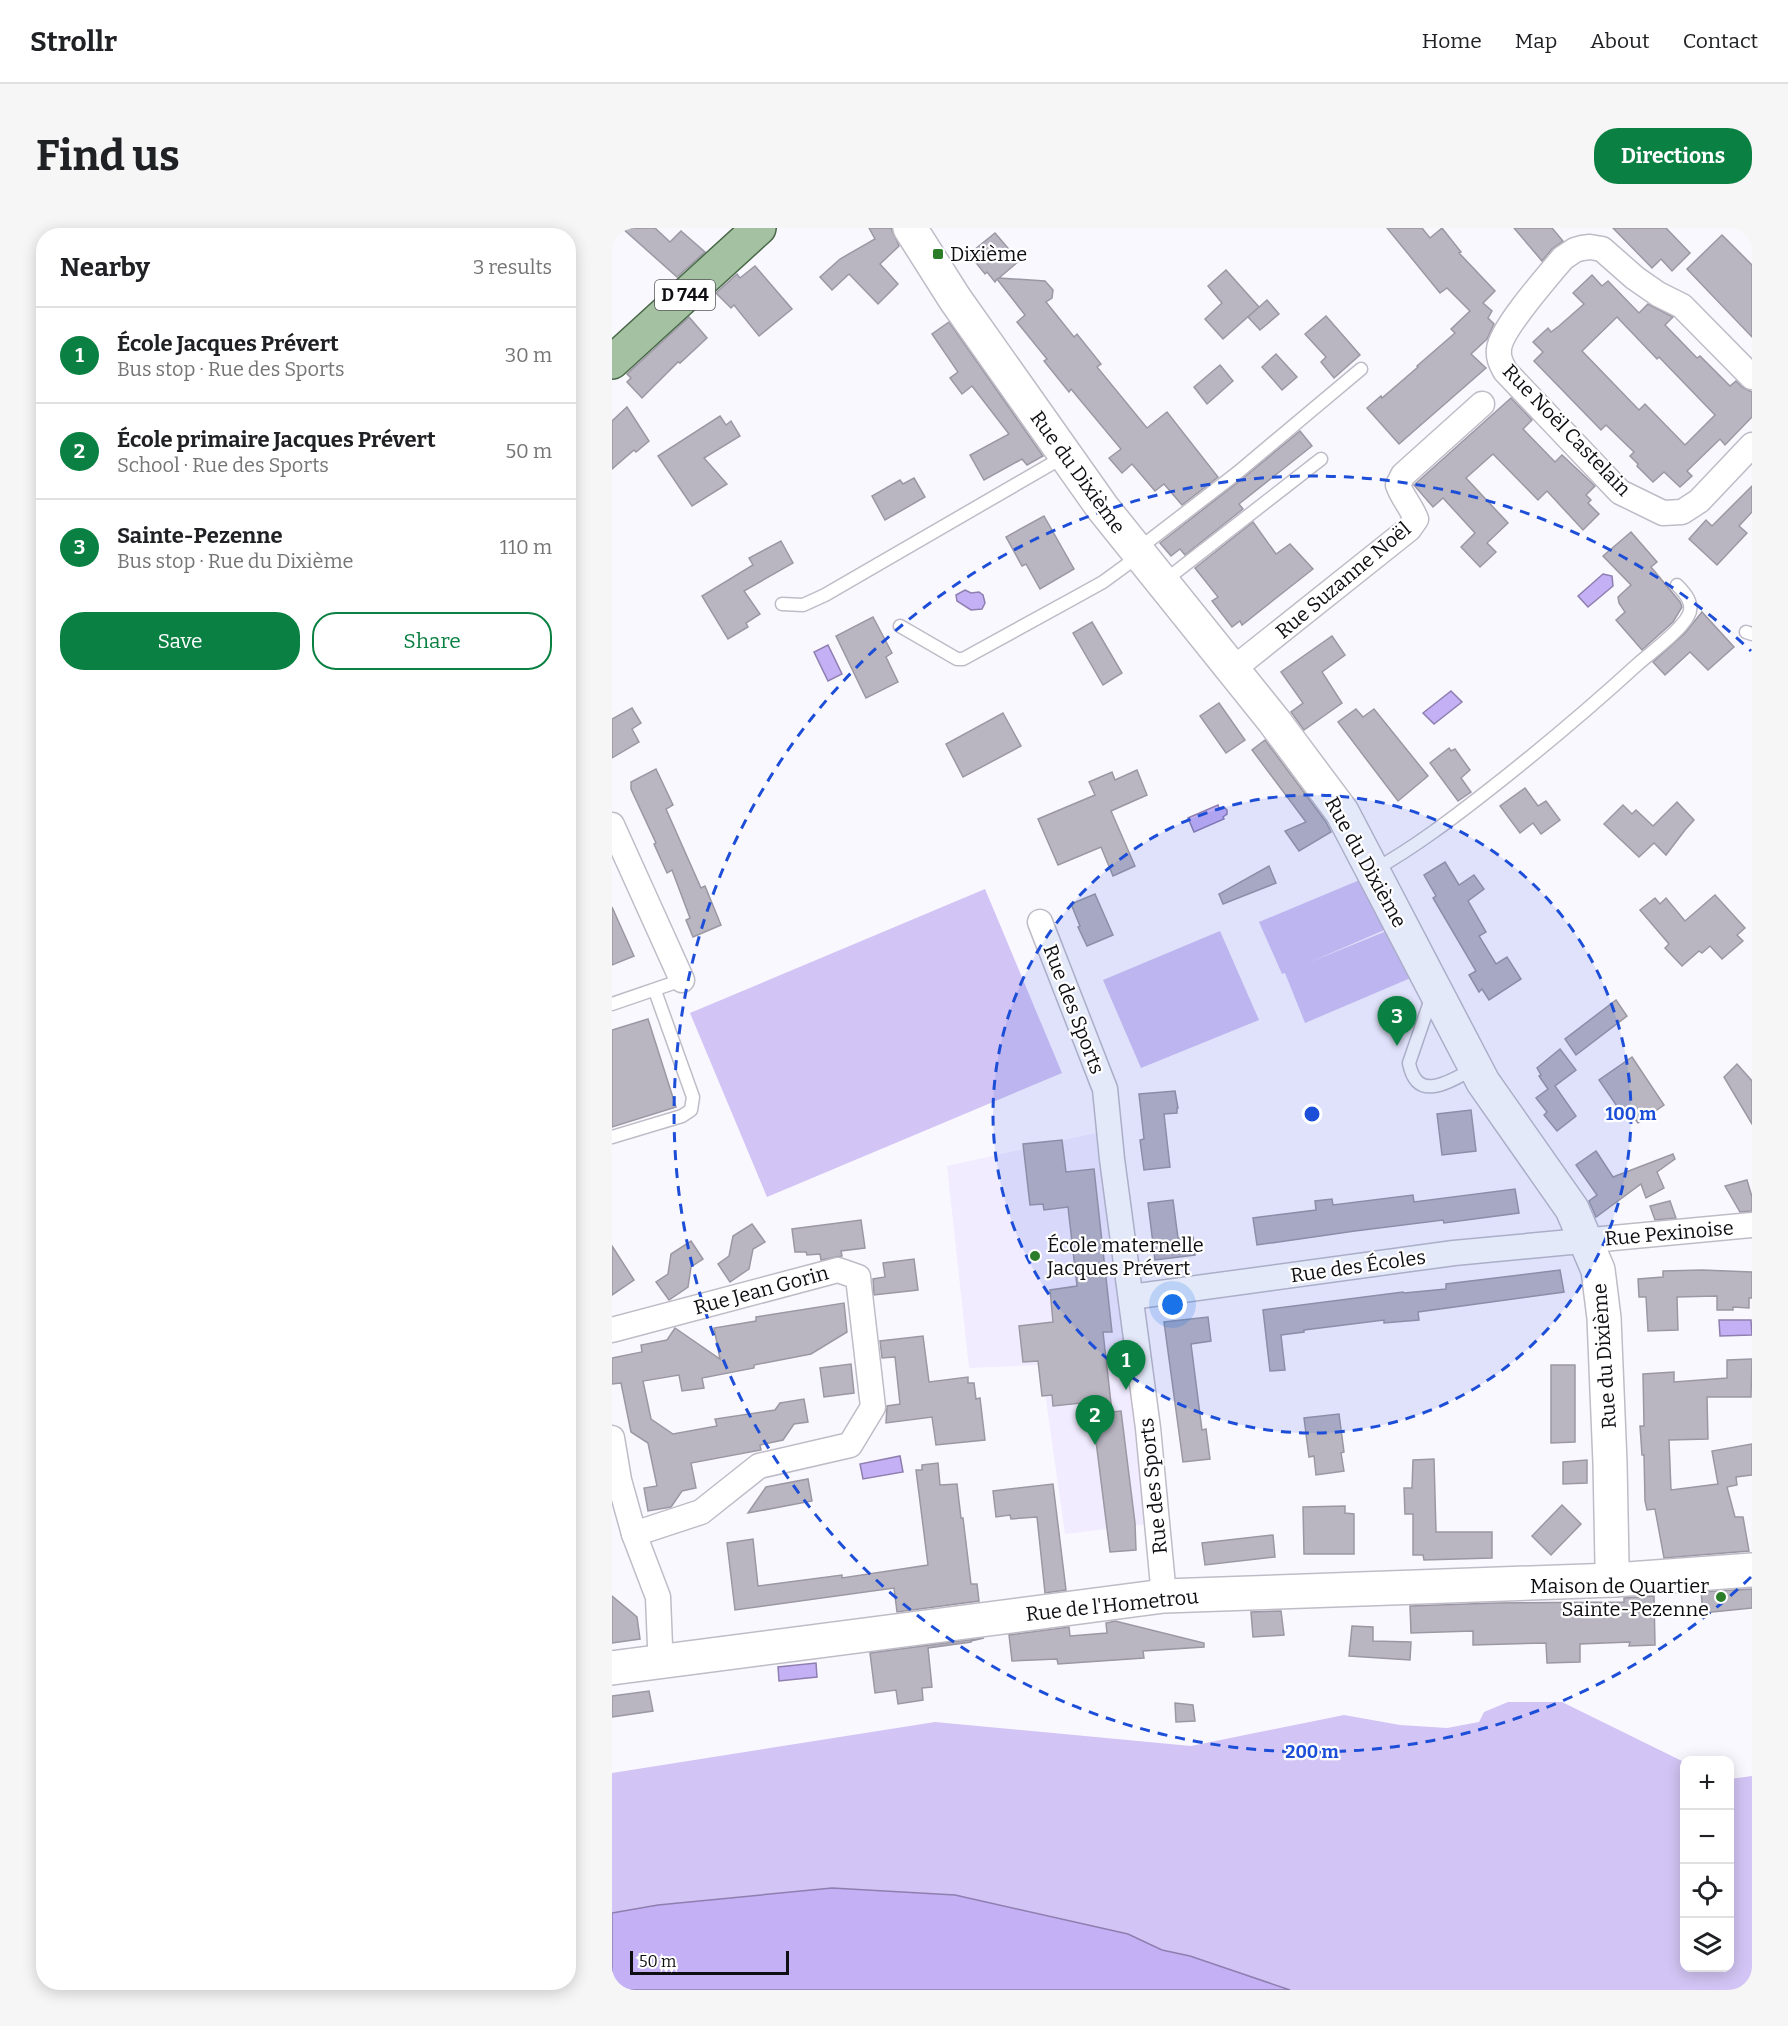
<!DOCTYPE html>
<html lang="en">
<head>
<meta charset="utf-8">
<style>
	:root { --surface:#fff; --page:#f6f6f6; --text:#202124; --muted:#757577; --line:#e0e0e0; --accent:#0b8043 }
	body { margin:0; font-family:Bitter,serif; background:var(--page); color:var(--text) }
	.controls { position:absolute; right:18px; bottom:18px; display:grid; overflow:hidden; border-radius:12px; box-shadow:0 3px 15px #0003 }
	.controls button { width:54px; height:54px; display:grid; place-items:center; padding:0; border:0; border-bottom:2px solid var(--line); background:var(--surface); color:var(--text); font:30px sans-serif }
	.scale { position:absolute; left:18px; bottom:15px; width:159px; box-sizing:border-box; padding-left:6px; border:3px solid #0f0e12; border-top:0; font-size:16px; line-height:21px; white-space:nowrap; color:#0f0e12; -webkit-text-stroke:4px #fff; paint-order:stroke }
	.you { position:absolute; left:561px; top:1077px; width:21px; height:21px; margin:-15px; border:4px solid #fff; border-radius:50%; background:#1a73e8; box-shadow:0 0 0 9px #1a73e833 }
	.badge { display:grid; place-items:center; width:39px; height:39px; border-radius:50%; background:var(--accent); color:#fff; font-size:20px; font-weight:700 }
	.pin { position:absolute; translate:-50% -50px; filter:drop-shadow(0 2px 3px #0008) }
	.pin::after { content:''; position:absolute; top:32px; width:21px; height:18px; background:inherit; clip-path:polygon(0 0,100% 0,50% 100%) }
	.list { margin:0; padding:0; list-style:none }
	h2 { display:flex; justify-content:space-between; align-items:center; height:78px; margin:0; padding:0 24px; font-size:26px }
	h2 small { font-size:20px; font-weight:400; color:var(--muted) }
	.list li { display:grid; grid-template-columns:39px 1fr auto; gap:18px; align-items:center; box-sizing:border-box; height:96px; padding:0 24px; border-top:2px solid var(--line) }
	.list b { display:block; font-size:22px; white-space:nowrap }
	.list p { margin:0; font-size:20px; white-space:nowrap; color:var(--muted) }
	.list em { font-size:20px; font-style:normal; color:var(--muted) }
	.actions { display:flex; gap:12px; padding:18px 24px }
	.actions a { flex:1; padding:14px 0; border:2px solid var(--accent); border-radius:24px; text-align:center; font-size:21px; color:var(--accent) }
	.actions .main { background:var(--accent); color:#fff }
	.icon { flex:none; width:33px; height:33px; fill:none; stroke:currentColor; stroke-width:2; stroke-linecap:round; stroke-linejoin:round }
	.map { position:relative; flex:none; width:1140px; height:1762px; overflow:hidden; border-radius:24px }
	header { display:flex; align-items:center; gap:36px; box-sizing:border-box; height:84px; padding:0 30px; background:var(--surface); border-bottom:2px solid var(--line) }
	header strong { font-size:28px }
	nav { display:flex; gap:33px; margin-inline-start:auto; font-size:21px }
	.intro { display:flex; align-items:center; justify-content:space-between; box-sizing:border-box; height:144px; padding:0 36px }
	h1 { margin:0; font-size:42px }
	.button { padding:15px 27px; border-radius:24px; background:var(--accent); color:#fff; font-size:21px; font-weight:700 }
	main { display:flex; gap:36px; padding:0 36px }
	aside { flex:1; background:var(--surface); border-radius:24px; box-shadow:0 3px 15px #0003 }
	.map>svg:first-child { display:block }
</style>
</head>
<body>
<header>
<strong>Strollr</strong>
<nav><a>Home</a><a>Map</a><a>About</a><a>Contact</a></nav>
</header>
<div class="intro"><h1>Find us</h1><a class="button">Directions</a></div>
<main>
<aside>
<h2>Nearby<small>3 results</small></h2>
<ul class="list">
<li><span class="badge">1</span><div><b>École Jacques Prévert</b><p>Bus stop · Rue des Sports</p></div><em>30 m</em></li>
<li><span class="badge">2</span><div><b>École primaire Jacques Prévert</b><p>School · Rue des Sports</p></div><em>50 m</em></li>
<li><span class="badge">3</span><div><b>Sainte-Pezenne</b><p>Bus stop · Rue du Dixième</p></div><em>110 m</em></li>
</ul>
<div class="actions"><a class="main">Save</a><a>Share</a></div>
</aside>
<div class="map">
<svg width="1140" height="1762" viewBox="0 0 1140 1762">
	<rect width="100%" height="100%" fill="#faf8ff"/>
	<!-- built -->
	<polygon fill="#f1ecff" points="484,905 536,1296 453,1306 429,1137 357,1140 335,938"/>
	<!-- green -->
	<g fill="#d2c4f4">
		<polygon points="750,651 777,700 696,735 777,702 801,749 693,795 673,745 670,746 647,694"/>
		<polygon points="373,661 450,845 155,969 78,785"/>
		<polygon points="608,703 647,792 529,840 491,752"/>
		<polygon points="896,1474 950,1474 1072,1534 1072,1740 1118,1740 1118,1551 1140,1548 1140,1762 0,1762 0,1545 323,1494 579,1518 732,1487 788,1497 835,1500 867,1494 872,1484"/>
	</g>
	<!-- water -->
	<g fill="#c4b0f4" stroke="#8e7fb0" stroke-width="1.5">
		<polygon points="991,346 1000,348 1001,358 976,379 966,368"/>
		<polygon points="353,362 359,365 367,364 371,367 373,375 370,381 359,382 345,373 344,367"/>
		<polygon points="216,417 230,446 216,453 202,424"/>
		<polygon points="839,463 850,474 822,496 811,485"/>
		<polygon points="606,577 607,580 612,579 615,582 615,586 611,589 612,591 582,604 576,590"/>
		<polygon points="1107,1092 1139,1092 1140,1107 1108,1108"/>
		<polygon points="288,1228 291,1244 251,1251 248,1236"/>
		<polygon points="204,1435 205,1449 167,1453 166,1439"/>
		<polygon points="220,1660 343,1667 516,1706 550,1722 578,1728 678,1762 0,1762 0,1685 46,1677"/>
	</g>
	<!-- building -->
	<g fill="#b9b6c2" stroke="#9b98a3" stroke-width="1.5" fill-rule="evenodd">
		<polygon points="10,0 43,0 58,14 69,3 93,24 65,49"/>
		<polygon points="257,0 279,0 287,18 268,36 286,56 266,76 237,46 220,62 208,49 228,31 263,11"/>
		<polygon points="775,0 810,0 818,10 830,0 849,24 847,25 883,63 871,75 880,83 876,90 882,96 875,111 859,126 874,140 787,216 755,180 769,168 770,170 806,139 805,138 843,105 839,101 858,83 835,60 828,65"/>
		<polygon points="902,0 940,0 951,13 940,21 930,33"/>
		<polygon points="1001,0 1054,0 1078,25 1060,43 1049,31 1040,40"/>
		<polygon points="383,5 407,33 387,50 433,53 441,62 440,70 434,74 462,109 465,106 489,136 485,139 535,200 555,184 606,249 570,277 552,256 543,263 520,236 510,245 497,230 509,221 459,161 457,164 432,133 435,131 405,94 413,87 385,51 383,54 375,44 373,46 357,26"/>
		<polygon points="1110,7 1140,37 1140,109 1075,41"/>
		<polygon points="143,38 180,81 147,108 122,77 119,80 104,65 125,46 128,50"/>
		<polygon points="614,42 647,79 611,111 593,91 610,75 596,58"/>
		<path d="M980,47l10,11 6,-5 31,32 9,-9 25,13 -8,8 32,33 3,-2 30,30 6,-5 6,6 10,5v25l-27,28 -5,-6 -33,32 5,5 -12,11 -16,-15 -11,10 -16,-16 1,-2 -8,-8 4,-4 -28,-27 -5,5 -67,-69 9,-9 -10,-10 15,-14 3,4 8,-6 25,-22 -11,-11zM1005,89l40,42 2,-2 56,58 -30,30 -40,-41 -6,6 -57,-59z"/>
		<polygon points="655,72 667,86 648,102 636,89"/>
		<polygon points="714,88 748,127 722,150 709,134 714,129 693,106"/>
		<polygon points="77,89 95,110 68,135 66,134 30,170 15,154 19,150 15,146"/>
		<polygon points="337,94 431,228 415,237 410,231 372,252 358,227 397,206 360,158 350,166 338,150 346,144 320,106"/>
		<polygon points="664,126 685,149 670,162 650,139"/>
		<polygon points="608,137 621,153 595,176 582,159"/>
		<polygon points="899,170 920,192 911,201 943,234 950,227 983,258 974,267 979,272 976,275 987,286 971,302 935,263 926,272 881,226 854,250 896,295 875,315 884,324 868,339 849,319 863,305 831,270 821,279 802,257"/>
		<polygon points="15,179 37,213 24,224 22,222 0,241 0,193"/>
		<polygon points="108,188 114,197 119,193 128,208 92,230 115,256 80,278 46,228"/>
		<polygon points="688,203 700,218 627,276 631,281 573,327 568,321 559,328 548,315 630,251"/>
		<polygon points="302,250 313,269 273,292 260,268 288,252 291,256"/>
		<polygon points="1140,258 1140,284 1127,298 1135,305 1105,337 1077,311 1094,292 1100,298"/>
		<polygon points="432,288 462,341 428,361 414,336 410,338 394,309"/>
		<polygon points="641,294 664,326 678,316 701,341 630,397 628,393 620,399 600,373 606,369 583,340"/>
		<polygon points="1019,304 1045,334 1039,339 1068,374 1070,379 1061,394 1030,422 1004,392 1013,384 1007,375 1006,369 1019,357 991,328"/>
		<polygon points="169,313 181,335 132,363 148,386 134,395 136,399 116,411 90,368 141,337 137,330"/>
		<polygon points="1090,384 1122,419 1096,442 1078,424 1053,447 1041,434 1073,405"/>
		<polygon points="261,389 280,425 274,429 286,454 254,470 224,408"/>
		<polygon points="480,394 510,445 491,457 461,405"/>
		<polygon points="720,408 733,427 710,444 730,475 692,502 679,484 691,475 669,444"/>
		<polygon points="607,475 633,512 614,525 588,488"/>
		<polygon points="20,480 29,495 20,501 27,514 0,530 0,491"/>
		<polygon points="744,481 751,489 762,481 816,548 786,573 726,494"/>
		<polygon points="391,485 409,518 351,549 334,516"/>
		<polygon points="653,512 714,594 719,604 687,623 673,603 694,594 640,522"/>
		<polygon points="837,520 839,523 843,521 858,542 849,550 859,564 846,573 818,535"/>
		<polygon points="44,541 61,577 54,581 89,660 93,658 109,697 81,709 74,692 78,690 60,642 55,645 42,616 44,615 19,561 19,554"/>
		<polygon points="525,542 535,567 499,583 523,638 501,648 489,619 446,637 426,591 483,567 477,554 500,544 503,552"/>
		<polygon points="913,560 926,578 934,573 948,592 929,606 921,595 908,605 888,578"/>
		<polygon points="1065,574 1082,592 1073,602 1054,627 1042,615 1027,629 992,596 1011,577 1020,586 1024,582 1041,598"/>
		<polygon points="833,634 847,657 862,647 872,661 856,673 874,704 867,708 884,736 895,729 909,751 877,772 870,761 867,764 857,747 864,743 821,670 824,668 812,647"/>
		<polygon points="657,638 664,655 611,676 607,666"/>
		<polygon points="483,666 501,707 475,718 466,699 468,698 459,676"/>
		<polygon points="1103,667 1133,700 1125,707 1131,713 1110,731 1098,718 1090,725 1087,723 1070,738 1053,720 1057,716 1028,682 1043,670 1048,676 1054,670 1073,693"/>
		<polygon points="0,679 22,728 0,737"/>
		<polygon points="1004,772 1015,788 964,827 953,811"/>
		<polygon points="36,791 64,879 0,899 0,802"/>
		<polygon points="948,821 964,842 943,858 964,888 945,903 932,887 935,884 924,870 936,861 927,848 929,847 925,840"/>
		<polygon points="1020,829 1052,877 1026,895 1015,880 1009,884 987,852"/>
		<polygon points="1125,836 1140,853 1140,896 1112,849"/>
		<polygon points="563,863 566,880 565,880 565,885 552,886 558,939 532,942 528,912 532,911 527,866"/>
		<polygon points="859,882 864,923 830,927 825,886"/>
		<polygon points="450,912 454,944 482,941 500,1104 491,1104 500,1184 509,1183 523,1295 524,1322 498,1324 479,1174 441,1178 440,1167 430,1168 426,1133 411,1134 407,1098 441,1094 438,1062 465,1058 456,979 432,982 431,976 418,977 411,916"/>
		<polygon points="984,923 1001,949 1061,926 1063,931 1045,944 1052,960 1034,970 1029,956 984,989 977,973 985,967 964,937"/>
		<polygon points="1135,952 1140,969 1140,983 1128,984 1113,958"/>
		<polygon points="903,961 907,985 832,995 831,992 743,1003 645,1017 641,990 704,982 703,973 720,971 721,977 801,967 802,974"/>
		<polygon points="561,972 566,1010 581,1009 583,1027 543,1032 536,975"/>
		<polygon points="1058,973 1064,990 1043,992 1038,978"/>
		<polygon points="249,992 253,1020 229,1023 230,1028 209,1032 208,1026 195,1027 194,1024 183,1024 180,1001"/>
		<polygon points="140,996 153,1014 141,1021 137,1041 118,1054 106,1036 117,1028 121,1008"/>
		<polygon points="79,1013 91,1031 79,1039 76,1059 57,1072 44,1054 56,1046 59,1026"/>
		<polygon points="0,1018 22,1052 0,1067"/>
		<polygon points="302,1031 306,1062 262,1067 261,1051 273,1049 271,1035"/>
		<polygon points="948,1042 952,1064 806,1084 807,1092 772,1095 772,1092 692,1102 692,1104 669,1107 673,1142 658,1143 651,1082 791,1064 792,1065 834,1061 834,1056"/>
		<polygon points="1090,1042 1140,1044 1140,1070 1137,1070 1137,1080 1121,1079 1121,1082 1105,1082 1105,1068 1065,1069 1066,1102 1036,1103 1034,1069 1027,1069 1026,1051 1051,1049 1051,1043"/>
		<polygon points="232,1075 235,1104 199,1126 142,1137 142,1140 90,1150 92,1160 70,1163 67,1147 31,1153 39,1191 61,1206 105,1198 103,1191 163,1182 168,1175 192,1171 196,1194 182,1196 171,1212 148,1217 149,1222 79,1235 84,1260 70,1263 59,1279 36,1283 32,1260 45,1258 36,1215 19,1204 9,1155 0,1156 0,1130 30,1124 29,1117 55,1112 63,1100 108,1131 102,1100 144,1093 144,1089"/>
		<polygon points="596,1089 599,1113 579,1116 590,1202 594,1201 598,1231 571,1234 552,1094"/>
		<polygon points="311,1108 317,1154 356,1149 356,1155 362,1155 364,1171 368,1170 373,1212 324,1217 320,1189 274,1195 275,1178 288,1176 283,1129 270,1130 268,1113"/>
		<polygon points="1140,1131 1139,1169 1095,1169 1096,1211 1057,1212 1059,1262 1106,1256 1100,1223 1140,1216 1140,1247 1124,1249 1125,1257 1115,1259 1123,1289 1131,1289 1137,1323 1052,1330 1043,1281 1035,1282 1033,1273 1032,1227 1030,1227 1028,1198 1032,1198 1031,1146 1062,1144 1062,1154 1115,1150 1115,1132"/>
		<polygon points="239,1136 242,1165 212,1169 208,1140"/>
		<polygon points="939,1137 963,1137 963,1214 939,1215"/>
		<polygon points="727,1186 732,1224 729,1225 732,1243 704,1247 702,1228 697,1229 692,1190"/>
		<polygon points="822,1231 824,1304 880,1304 880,1330 812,1332 811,1327 801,1327 801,1286 793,1286 792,1260 800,1260 801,1232"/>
		<polygon points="975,1232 975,1255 951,1256 951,1234"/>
		<polygon points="326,1235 328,1257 345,1256 349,1290 351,1290 359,1356 365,1356 367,1373 285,1384 282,1360 123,1382 115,1315 141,1311 146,1358 230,1347 230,1350 316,1337 304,1242 310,1242 310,1237"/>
		<polygon points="196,1251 200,1273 136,1285 154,1259"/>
		<polygon points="441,1256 454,1362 433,1365 425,1289 399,1291 398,1287 384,1289 381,1263"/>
		<polygon points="950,1277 969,1296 939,1327 920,1308"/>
		<polygon points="733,1278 733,1285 742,1286 742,1326 692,1326 691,1279"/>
		<polygon points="661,1307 663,1329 593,1337 590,1315"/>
		<polygon points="1140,1361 1140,1380 1091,1385 1089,1364"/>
		<polygon points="0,1368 25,1389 28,1411 0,1415"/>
		<polygon points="1042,1368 1043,1417 1017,1418 1018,1414 968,1416 968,1434 935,1435 934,1415 861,1417 861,1403 799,1405 798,1378 883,1375 1012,1374 1012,1370"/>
		<polygon points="669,1383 672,1407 641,1409 639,1384"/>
		<polygon points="503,1393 592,1415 592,1419 531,1423 532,1430 446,1436 445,1431 400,1433 397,1407 457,1399 458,1408 495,1405 494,1395"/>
		<polygon points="740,1398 761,1399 761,1413 799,1414 798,1432 737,1428"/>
		<polygon points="372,1410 359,1413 359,1414 316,1420 320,1459 310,1460 311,1472 286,1476 284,1462 263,1465 258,1425"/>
		<polygon points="37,1463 41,1483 0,1489 0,1468"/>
		<polygon points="563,1475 581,1477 583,1493 564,1494"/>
	</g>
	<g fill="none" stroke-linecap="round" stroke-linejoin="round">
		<defs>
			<g id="lane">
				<polyline points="525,322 625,245 749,141"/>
				<polyline points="551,354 709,231"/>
				<polyline points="170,376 191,377 213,367 453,228"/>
				<polyline points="288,398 345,431 351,431 464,369 491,354 528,327"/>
				<polyline points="1134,404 1140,406"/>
				<path d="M762,642c41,-23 79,-52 116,-81 51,-40 101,-82 149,-126 13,-11 42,-33 49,-47 7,-12 -3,-23 -11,-31"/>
				<path d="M820,768l-23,67c8,41 41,18 64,6"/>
				<polyline points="0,776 70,752"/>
				<polyline points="0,909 70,888 79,882 81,869 43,763"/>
			</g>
			<g id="street">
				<path d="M1140,149l-70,-71 -24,-12 -23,-16 -33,-29 -12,-2 -8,1 -7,2 -12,8c-15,18 -62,71 -64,91 -1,9 2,14 6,22l115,121 43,21 19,-1 17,-11 53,-56"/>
				<path d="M620,442l177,-141 7,-10c-5,-13 -14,-22 -18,-34l5,-10 79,-71"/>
				<polyline points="0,597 70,752"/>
				<polyline points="428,694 493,861 500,931 536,1200 552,1368"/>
				<polyline points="519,1069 842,1025 1140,997"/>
				<polyline points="0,1102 226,1042 246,1049 261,1179 238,1217 147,1238 89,1284 22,1306"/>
				<polyline points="0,1210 7,1252 22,1306 46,1369 48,1418 51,1435"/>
			</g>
			<g id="secondary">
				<polyline points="298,0 343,71 490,279 662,493 730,584 871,854 960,981 986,1042 992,1090 998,1235 1000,1336 1002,1352"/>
				<polyline points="0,1440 552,1368 1002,1352 1140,1342"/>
			</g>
			<polyline id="primary" points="0,134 147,0"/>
		</defs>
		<!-- lane casing -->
		<use href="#lane" stroke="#bfbcc7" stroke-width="15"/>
		<!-- street casing -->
		<use href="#street" stroke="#bfbcc7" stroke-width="27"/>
		<!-- secondary casing -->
		<use href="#secondary" stroke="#bfbcc7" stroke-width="36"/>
		<!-- primary casing -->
		<use href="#primary" stroke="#486847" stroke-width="36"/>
		<!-- lane -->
		<use href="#lane" stroke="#fff" stroke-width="12"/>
		<!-- street -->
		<use href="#street" stroke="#fff" stroke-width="24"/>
		<!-- secondary -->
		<use href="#secondary" stroke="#fff" stroke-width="33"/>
		<!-- primary -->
		<use href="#primary" stroke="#a4c2a2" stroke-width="33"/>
	</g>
	<!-- distance rings -->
	<circle cx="700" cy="886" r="319" fill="#1d4ed8" fill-opacity=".12"/>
	<g fill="none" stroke="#1d4ed8" stroke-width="3" stroke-dasharray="10 8">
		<circle cx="700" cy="886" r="319"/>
		<path d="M1139 1349A638 638 0 1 1 1139 423"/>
	</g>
	<!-- markers -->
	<g fill="#2b7d29" stroke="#fff" stroke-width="2">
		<rect x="320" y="20" width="12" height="12" rx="3"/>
		<circle cx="423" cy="1028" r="6"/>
		<circle cx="1109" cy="1369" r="6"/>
	</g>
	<g text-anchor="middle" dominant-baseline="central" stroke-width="4.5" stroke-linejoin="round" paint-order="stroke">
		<!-- shield labels -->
		<rect fill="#fff" stroke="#575659" stroke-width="1.5" x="43" y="52" width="60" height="30" rx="4.5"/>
		<g font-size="18" font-weight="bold" fill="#0f0e12">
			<text x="73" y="67">D 744</text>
		</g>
		<!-- poi labels -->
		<g font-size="20" fill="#0f0e12" stroke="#fff" text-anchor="start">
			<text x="338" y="26">Dixième</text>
			<text x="435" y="1017">École maternelle<tspan x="435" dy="23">Jacques Prévert</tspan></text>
			<text x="1097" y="1358" text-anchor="end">Maison de Quartier<tspan x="1097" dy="23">Sainte-Pezenne</tspan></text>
		</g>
		<!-- street labels -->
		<g font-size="20" fill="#0f0e12" stroke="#fff">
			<text transform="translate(955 202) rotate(46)">Rue Noël Castelain</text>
			<text transform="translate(466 244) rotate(54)">Rue du Dixième</text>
			<text transform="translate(731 352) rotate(-40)">Rue Suzanne Noël</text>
			<text transform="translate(754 634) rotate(61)">Rue du Dixième</text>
			<text transform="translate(462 781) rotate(69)">Rue des Sports</text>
			<text transform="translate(1057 1005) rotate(-5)">Rue Pexinoise</text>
			<text transform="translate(746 1038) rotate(-8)">Rue des Écoles</text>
			<text transform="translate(149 1062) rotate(-15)">Rue Jean Gorin</text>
			<text transform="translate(992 1128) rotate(-94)">Rue du Dixième</text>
			<text transform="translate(541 1258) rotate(-96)">Rue des Sports</text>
			<text transform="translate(500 1377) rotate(-6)">Rue de l'Hometrou</text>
		</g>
	</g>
	<circle cx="700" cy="886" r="9" fill="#1d4ed8" stroke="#fff" stroke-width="3"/>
	<g font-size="18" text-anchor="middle" font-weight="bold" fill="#1d4ed8" stroke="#fff" stroke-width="4.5" stroke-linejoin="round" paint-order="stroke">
		<text x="1019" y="892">100 m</text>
		<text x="700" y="1530">200 m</text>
	</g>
</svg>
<div class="controls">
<button>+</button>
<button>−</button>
<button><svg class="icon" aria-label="locate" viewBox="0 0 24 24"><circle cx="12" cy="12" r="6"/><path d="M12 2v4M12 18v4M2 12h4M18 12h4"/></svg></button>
<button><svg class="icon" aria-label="layers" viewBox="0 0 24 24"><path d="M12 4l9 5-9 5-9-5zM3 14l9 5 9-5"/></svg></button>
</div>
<div class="scale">50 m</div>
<div class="you"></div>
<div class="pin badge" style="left:514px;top:1162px">1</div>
<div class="pin badge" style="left:483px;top:1217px">2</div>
<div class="pin badge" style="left:785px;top:818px">3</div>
</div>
</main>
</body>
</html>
